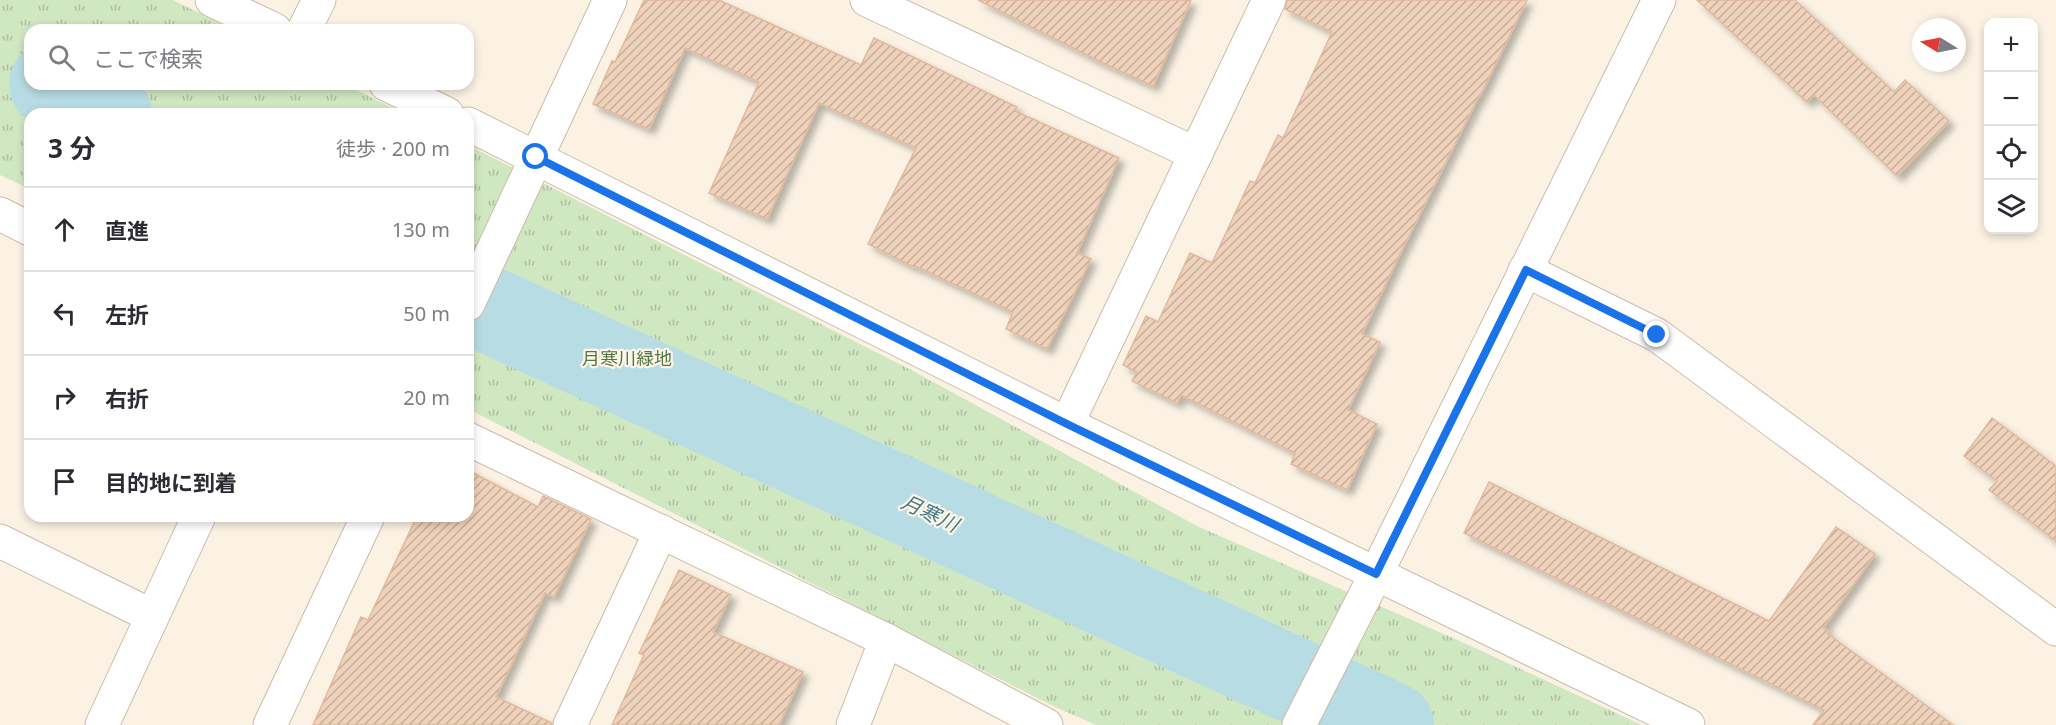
<!DOCTYPE html>
<html lang="ja">
<head>
<meta charset="utf-8">
<style>
	:root { --surface:#fff; --page:#f7f7f7; --text:#2b2b33; --muted:#7c7c81; --line:#e1e1e2 }
	body { margin:0; font-family:"Noto Sans","Noto Sans JP",sans-serif; background:var(--page); color:var(--text) }
	.controls { position:absolute; right:18px; top:18px; display:grid; overflow:hidden; border-radius:12px; box-shadow:0 3px 9px #0003 }
	.controls button { width:54px; height:54px; display:grid; place-items:center; padding:0; border:0; border-bottom:2px solid var(--line); background:var(--surface); color:var(--text); font:30px sans-serif }
	.compass { position:absolute; left:1912px; top:18px; width:54px; height:54px; border-radius:50%; background:var(--surface); box-shadow:0 3px 9px #0003; rotate:280deg }
	.stop { position:absolute; width:18px; height:18px; margin:-14px; border:4px solid #1a73e8; border-radius:50%; background:#fff }
	.stop.end { background:#1a73e8; border-color:#fff; box-shadow:0 2px 6px #0008 }
	.list { margin:0; padding:0; list-style:none }
	h2 { display:flex; justify-content:space-between; align-items:center; height:78px; margin:0; padding:0 24px; font-size:26px }
	h2 small { font-size:20px; font-weight:400; color:var(--muted) }
	.list li { display:grid; grid-template-columns:39px 1fr auto; gap:18px; align-items:center; box-sizing:border-box; height:84px; padding:0 24px; border-top:2px solid var(--line) }
	.list b { display:block; font-size:22px; white-space:nowrap }
	.list em { font-size:20px; font-style:normal; color:var(--muted) }
	.icon { flex:none; width:33px; height:33px; fill:none; stroke:currentColor; stroke-width:2; stroke-linecap:round; stroke-linejoin:round }
	.map { position:relative; flex:none; width:2056px; height:725px; overflow:hidden }
	.search { position:absolute; background:var(--surface); box-shadow:0 3px 9px #0003; left:24px; top:24px; width:450px; height:66px; display:flex; align-items:center; gap:15px; box-sizing:border-box; padding:0 21px; border-radius:18px; color:var(--muted); font-size:22px }
	.panel { position:absolute; background:var(--surface); box-shadow:0 3px 9px #0003; left:24px; top:108px; width:450px; height:414px; border-radius:18px }
	.map>svg:first-child { display:block }
</style>
</head>
<body>
<div class="map">
<svg width="2056" height="725" viewBox="0 0 2056 725">
	<defs>
		<pattern id="park-tufts" width="24" height="20" patternUnits="userSpaceOnUse" patternTransform="scale(1.5)"><rect width="24" height="20" fill="#d0e8c2"/><path d="M3 7l-1-3M5 7V3M7 7l1-3M15 17l-1-3M17 17v-4M19 17l1-3" fill="none" stroke="#adbfa0"/></pattern>
		<pattern id="building-hatch" width="6" height="6" patternUnits="userSpaceOnUse" patternTransform="scale(1.5)"><rect width="6" height="6" fill="#efd2bb"/><path d="M-1 1l2-2M0 6l6-6M5 7l2-2" fill="none" stroke="#c6ad9a"/></pattern>
		<filter id="shadow"><feDropShadow dx="5.5" dy="5.5" stdDeviation="3" flood-color="#0004"/></filter>
	</defs>
	<rect width="100%" height="100%" fill="#fbf2e3"/>
	<!-- park -->
	<g fill="url(#park-tufts)">
		<polygon points="0,0 173,0 234,30 30,30 30,84 344,84 405,114 30,114 30,189 0,175"/>
		<polygon points="468,145 917,373 1197,526 1462,642 1642,725 1096,725 1051,705 468,409"/>
	</g>
	<g fill="none" stroke-linecap="round" stroke-linejoin="round">
		<!-- river -->
		<g stroke="#b8dce4" stroke-width="86">
			<polyline points="52,84 109,114"/>
			<polyline points="468,300 1391,725"/>
		</g>
	</g>
	<!-- building -->
	<g fill="url(#building-hatch)" stroke="#e1b99d" stroke-width="1.5" filter="url(#shadow)">
		<polygon points="644,0 719,0 861,65 874,38 1017,107 1015,111 1119,158 1077,253 1091,259 1047,349 1006,329 1013,312 915,266 914,267 868,244 916,148 819,103 767,219 709,193 759,82 685,48 649,129 593,104 612,61 615,62"/>
		<polygon points="978,0 1191,0 1153,86 1109,66"/>
		<polygon points="1287,0 1527,0 1480,96 1479,96 1401,252 1362,334 1380,342 1348,410 1377,424 1347,490 1291,464 1295,453 1181,395 1177,403 1132,381 1137,372 1123,365 1146,316 1158,322 1190,253 1212,263 1250,181 1255,183 1278,135 1283,138 1332,32 1285,9"/>
		<polygon points="1697,0 1795,0 1894,92 1905,80 1949,121 1897,176 1814,95 1807,102"/>
		<polygon points="1992,418 2056,466 2056,541 1989,490 1997,481 1964,456"/>
		<polygon points="468,470 538,507 543,496 591,519 554,597 545,593 496,697 552,723 552,725 313,725 361,617 368,620 417,516 468,516"/>
		<polygon points="1489,482 1769,621 1836,527 1875,554 1823,628 1829,631 1828,634 1953,725 1813,725 1824,710 1464,533"/>
		<polygon points="679,570 731,595 713,632 803,672 779,725 612,725 644,655 639,653"/>
	</g>
	<g fill="none" stroke-linecap="round" stroke-linejoin="round">
		<defs>
			<g id="minor">
				<polyline points="212,0 275,30"/>
				<polyline points="867,0 1196,154"/>
				<polyline points="304,30 319,0"/>
				<polyline points="386,84 447,114"/>
				<polyline points="468,124 1067,424 1688,725"/>
				<polyline points="0,214 30,229"/>
				<polyline points="1525,270 1657,335 2056,629"/>
				<polyline points="468,304 610,0"/>
				<polyline points="1067,424 1269,0"/>
				<polyline points="468,439 886,640 1046,725"/>
				<polyline points="0,541 152,616"/>
				<polyline points="102,725 199,516"/>
				<polyline points="270,725 368,516"/>
				<polyline points="570,725 661,531"/>
				<polyline points="853,725 886,640"/>
				<polyline points="1299,725 1376,574 1659,0"/>
			</g>
		</defs>
		<!-- minor casing -->
		<use href="#minor" stroke="#ccbaaa" stroke-width="35"/>
		<!-- minor -->
		<use href="#minor" stroke="#fff" stroke-width="33"/>
	</g>
	<g fill="none" stroke-linecap="round" stroke-linejoin="round">
		<!-- route -->
		<polyline stroke="#1a73e8" stroke-width="8" points="536,157 1067,424 1376,574 1526,270 1657,335"/>
	</g>
	<g text-anchor="middle" dominant-baseline="central" stroke-width="4.5" stroke-linejoin="round" paint-order="stroke">
		<!-- park labels -->
		<g font-size="18" fill="#517842" stroke="#fef6e9">
			<text x="627" y="358">月寒川緑地</text>
		</g>
		<!-- water labels -->
		<g font-size="20" font-style="italic" fill="#457885" stroke="#fef6e9">
			<text transform="translate(930 513) rotate(25)">月寒川</text>
		</g>
	</g>
</svg>
<div class="controls">
<button>+</button>
<button>−</button>
<button><svg class="icon" aria-label="locate" viewBox="0 0 24 24"><circle cx="12" cy="12" r="6"/><path d="M12 2v4M12 18v4M2 12h4M18 12h4"/></svg></button>
<button><svg class="icon" aria-label="layers" viewBox="0 0 24 24"><path d="M12 4l9 5-9 5-9-5zM3 14l9 5 9-5"/></svg></button>
</div>
<svg class="compass" viewBox="-18 -18 36 36"><path d="M0-13l5 13h-10z" fill="#e53935"/><path d="M0 13l5-13h-10z" fill="#7c7c81"/></svg>
<div class="stop" style="left:536px;top:157px"></div>
<div class="stop end" style="left:1657px;top:335px"></div>
<div class="search"><svg class="icon" aria-label="search" viewBox="0 0 24 24"><circle cx="10" cy="10" r="6"/><path d="M15 15l6 6"/></svg>ここで検索</div>
<section class="panel">
<h2>3 分<small>徒歩 · 200 m</small></h2>
<ul class="list">
<li><svg class="icon" aria-label="ahead" viewBox="0 0 24 24"><path d="M12 20V5M6 11l6-6 6 6"/></svg><div><b>直進</b></div><em>130 m</em></li>
<li><svg class="icon" aria-label="left" viewBox="0 0 24 24"><path d="M17 20v-9H6M10 6l-5 5 5 5"/></svg><div><b>左折</b></div><em>50 m</em></li>
<li><svg class="icon" aria-label="right" viewBox="0 0 24 24"><path d="M7 20v-9h11M14 6l5 5-5 5"/></svg><div><b>右折</b></div><em>20 m</em></li>
<li><svg class="icon" aria-label="arrive" viewBox="0 0 24 24"><path d="M6 21V4h12l-3 4 3 4H6"/></svg><div><b>目的地に到着</b></div></li>
</ul>
</section>
</div>
</body>
</html>
